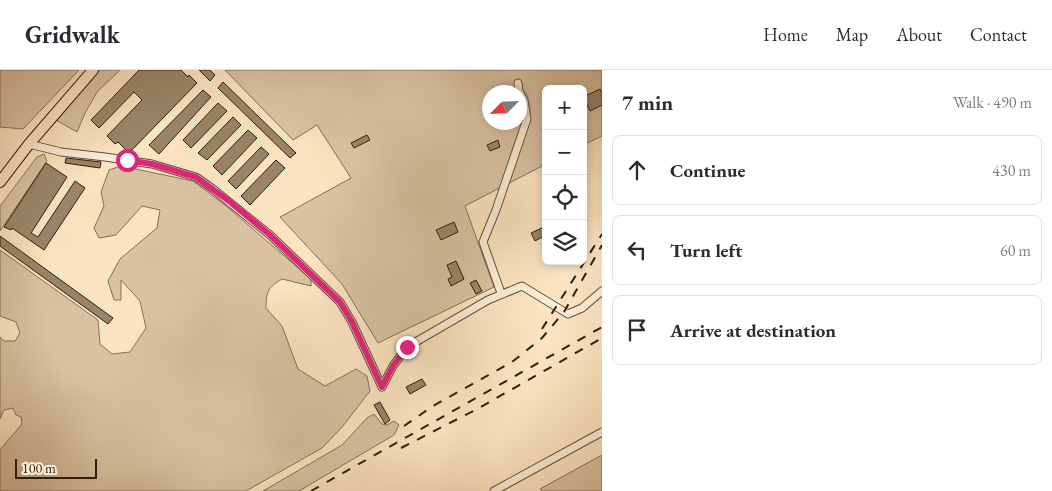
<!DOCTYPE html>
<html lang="en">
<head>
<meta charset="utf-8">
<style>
	:root { --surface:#fff; --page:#f2f2f3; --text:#2b2b33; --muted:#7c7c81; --line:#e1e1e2 }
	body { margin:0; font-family:"EB Garamond",serif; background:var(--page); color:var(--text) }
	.controls { position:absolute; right:15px; top:15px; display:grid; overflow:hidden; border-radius:8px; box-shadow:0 2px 8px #0003 }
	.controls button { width:45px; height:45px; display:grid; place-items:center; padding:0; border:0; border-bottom:1px solid var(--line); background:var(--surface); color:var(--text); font:25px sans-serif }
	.compass { position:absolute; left:482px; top:15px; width:45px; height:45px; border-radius:50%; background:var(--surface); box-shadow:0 2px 8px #0003; rotate:246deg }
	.scale { position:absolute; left:15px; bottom:12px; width:82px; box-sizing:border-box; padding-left:5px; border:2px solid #2e1e0a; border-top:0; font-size:14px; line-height:18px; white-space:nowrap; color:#2e1e0a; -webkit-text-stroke:4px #fdedd7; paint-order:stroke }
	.stop { position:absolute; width:15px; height:15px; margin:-11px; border:4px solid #db2777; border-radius:50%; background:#fff }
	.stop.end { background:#db2777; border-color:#fff; box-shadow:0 1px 5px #0008 }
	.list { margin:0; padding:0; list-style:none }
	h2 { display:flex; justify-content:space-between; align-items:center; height:65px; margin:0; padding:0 20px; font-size:21px }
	h2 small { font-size:16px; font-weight:400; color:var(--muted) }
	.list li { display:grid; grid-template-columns:32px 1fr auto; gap:15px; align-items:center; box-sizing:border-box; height:70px; margin:0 10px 10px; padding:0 10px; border:1px solid var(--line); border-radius:8px }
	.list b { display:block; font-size:19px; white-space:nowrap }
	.list em { font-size:16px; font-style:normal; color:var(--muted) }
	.icon { flex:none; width:28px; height:28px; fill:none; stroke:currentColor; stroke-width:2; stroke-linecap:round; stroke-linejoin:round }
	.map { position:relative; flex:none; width:602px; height:421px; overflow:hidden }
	header { display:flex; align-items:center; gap:30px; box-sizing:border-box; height:70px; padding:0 25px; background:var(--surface); border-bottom:1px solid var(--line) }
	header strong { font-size:24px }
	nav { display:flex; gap:28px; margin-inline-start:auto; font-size:18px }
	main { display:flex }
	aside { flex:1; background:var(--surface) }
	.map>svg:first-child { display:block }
</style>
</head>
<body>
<header>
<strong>Gridwalk</strong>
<nav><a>Home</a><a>Map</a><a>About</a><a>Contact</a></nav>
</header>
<main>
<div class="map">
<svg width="602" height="421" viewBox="0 0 602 421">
	<rect width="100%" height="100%" fill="#fce4c2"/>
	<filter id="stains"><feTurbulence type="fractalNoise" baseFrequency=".004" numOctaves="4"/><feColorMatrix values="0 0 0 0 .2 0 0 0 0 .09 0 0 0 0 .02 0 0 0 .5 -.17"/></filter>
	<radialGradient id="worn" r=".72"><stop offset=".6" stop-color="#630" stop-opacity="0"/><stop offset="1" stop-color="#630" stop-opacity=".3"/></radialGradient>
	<!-- green -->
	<g fill="#d9c2a3" stroke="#847056" fill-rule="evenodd">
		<polygon points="0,0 79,0 23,59 0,57"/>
		<polygon points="100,0 120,0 97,22 85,43 77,62 56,50"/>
		<path d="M225,0h377v66l-19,9v-56h-37v75l-81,42 29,81 -116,56 -36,-59 -62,-67 71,-39 -34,-53 -24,15zM490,22h30v30h-30z"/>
		<polygon points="44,84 47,91 0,161 0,136 37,87"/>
		<path d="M121,96l72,15 32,24 86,74v7l-29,-7c-14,8 -16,13 -16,29l16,18 16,43 27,17 31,-17 11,7 3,15 -27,35 -21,22 -76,43h-246v-41l22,-26 -1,-7 -5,-2 -3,-7 -9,2 -4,9v-82l4,4h11l5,-8 -4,-11 -16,-6v-66l98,70 2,24 12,10 18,-2 16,-24 -6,-27 -19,-21v20h-7l-6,-19 12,-22 37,-31 3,-18 -18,-4 -26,29 -17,3 -5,-10 10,-22 -3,-14 8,-22z"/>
		<polygon points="374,344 382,354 387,355 394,351 399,355 394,365 299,421 263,421 342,375 367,348"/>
		<polygon points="602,385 602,421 542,421 540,419"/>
	</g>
	<!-- building -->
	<g fill="#99856a" stroke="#2e1e0a">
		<polygon points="139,0 181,0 188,7 189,5 197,13 129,83 118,72 115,74 107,66 142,30 134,22 99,58 91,50"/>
		<polygon points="199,0 210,0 215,5 210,11"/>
		<polygon points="223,12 296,83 290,88 218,18"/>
		<polygon points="600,19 602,23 602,35 590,41 583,27"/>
		<polygon points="203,20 211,27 159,84 149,75"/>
		<polygon points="218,33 227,41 191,78 183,70"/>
		<polygon points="233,47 241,55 207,90 198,83"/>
		<polygon points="248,60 257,68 222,105 213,96"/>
		<polygon points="367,65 370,70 354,78 351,73"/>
		<polygon points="498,70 500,77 490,81 487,75"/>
		<polygon points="261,77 269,84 236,119 228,111"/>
		<polygon points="66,88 101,92 100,98 65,93"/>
		<polygon points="276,90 285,98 250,135 241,126"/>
		<polygon points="46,93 67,107 31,163 38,167 75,111 85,118 44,180 12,158 11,160 4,157"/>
		<polygon points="454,152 458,162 441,170 436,160"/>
		<polygon points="546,156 546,165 535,171 531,163"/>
		<polygon points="0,166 113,248 108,254 0,176"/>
		<polygon points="456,191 464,209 451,216 448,209 452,207 447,195"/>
		<polygon points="476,210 482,221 476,224 470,213"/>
		<polygon points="422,309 426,315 410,324 406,317"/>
		<polygon points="380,332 390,350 385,354 374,335"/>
	</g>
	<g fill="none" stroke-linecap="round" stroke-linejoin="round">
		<defs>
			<g id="minor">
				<polyline points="518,13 519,22"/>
				<polyline points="29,74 61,82 105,87 152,94 196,107 213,119 270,165 340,232 352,252 382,317"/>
				<polyline points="501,223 483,172 496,140 527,49 524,30 520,23"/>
				<polyline points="382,317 393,296 407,277 488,230 522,216 568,244 582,238 602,221"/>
				<polyline points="494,421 602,362"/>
			</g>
			<polyline id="highway" points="0,112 29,74 93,0"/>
		</defs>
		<!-- minor casing -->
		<use href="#minor" stroke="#625038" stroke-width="9"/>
		<!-- highway casing -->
		<use href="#highway" stroke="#2e1e0a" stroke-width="12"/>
		<!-- minor -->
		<use href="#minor" stroke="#fdedd7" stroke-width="7"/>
		<!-- highway -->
		<use href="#highway" stroke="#fce4c2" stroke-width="10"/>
		<!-- rail -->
		<g stroke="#2e1e0a" stroke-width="2" stroke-dasharray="9 9" stroke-linecap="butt">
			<polyline points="542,259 602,164"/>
			<polyline points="404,356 433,336 512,292 542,268 564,242 602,175"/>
			<polyline points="401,378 479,338 602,268"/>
			<polyline points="311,421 602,257"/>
		</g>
	</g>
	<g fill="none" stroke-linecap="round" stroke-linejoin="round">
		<!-- route -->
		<polyline stroke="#db2777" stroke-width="6" points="127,90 152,94 196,107 229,131 270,165 340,232 352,252 382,317 393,296 407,277"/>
	</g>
	<rect width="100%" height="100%" filter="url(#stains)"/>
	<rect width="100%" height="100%" fill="url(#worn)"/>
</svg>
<div class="controls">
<button>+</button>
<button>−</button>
<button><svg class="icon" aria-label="locate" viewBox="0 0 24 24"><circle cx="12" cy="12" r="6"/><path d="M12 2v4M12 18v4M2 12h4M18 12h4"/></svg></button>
<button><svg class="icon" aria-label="layers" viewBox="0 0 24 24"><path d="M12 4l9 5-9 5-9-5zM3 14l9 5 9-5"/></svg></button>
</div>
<svg class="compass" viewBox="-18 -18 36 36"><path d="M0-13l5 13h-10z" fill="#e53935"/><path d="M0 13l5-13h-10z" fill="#7c7c81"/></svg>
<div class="scale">100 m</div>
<div class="stop" style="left:127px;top:90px"></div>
<div class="stop end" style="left:407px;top:277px"></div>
</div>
<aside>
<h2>7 min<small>Walk · 490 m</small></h2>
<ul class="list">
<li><svg class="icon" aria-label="ahead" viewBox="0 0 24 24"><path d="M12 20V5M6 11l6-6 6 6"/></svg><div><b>Continue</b></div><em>430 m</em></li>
<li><svg class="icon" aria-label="left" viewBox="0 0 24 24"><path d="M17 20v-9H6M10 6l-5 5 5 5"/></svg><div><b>Turn left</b></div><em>60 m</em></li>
<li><svg class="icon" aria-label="arrive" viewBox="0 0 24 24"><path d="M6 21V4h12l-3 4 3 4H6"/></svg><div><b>Arrive at destination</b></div></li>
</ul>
</aside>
</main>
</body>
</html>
